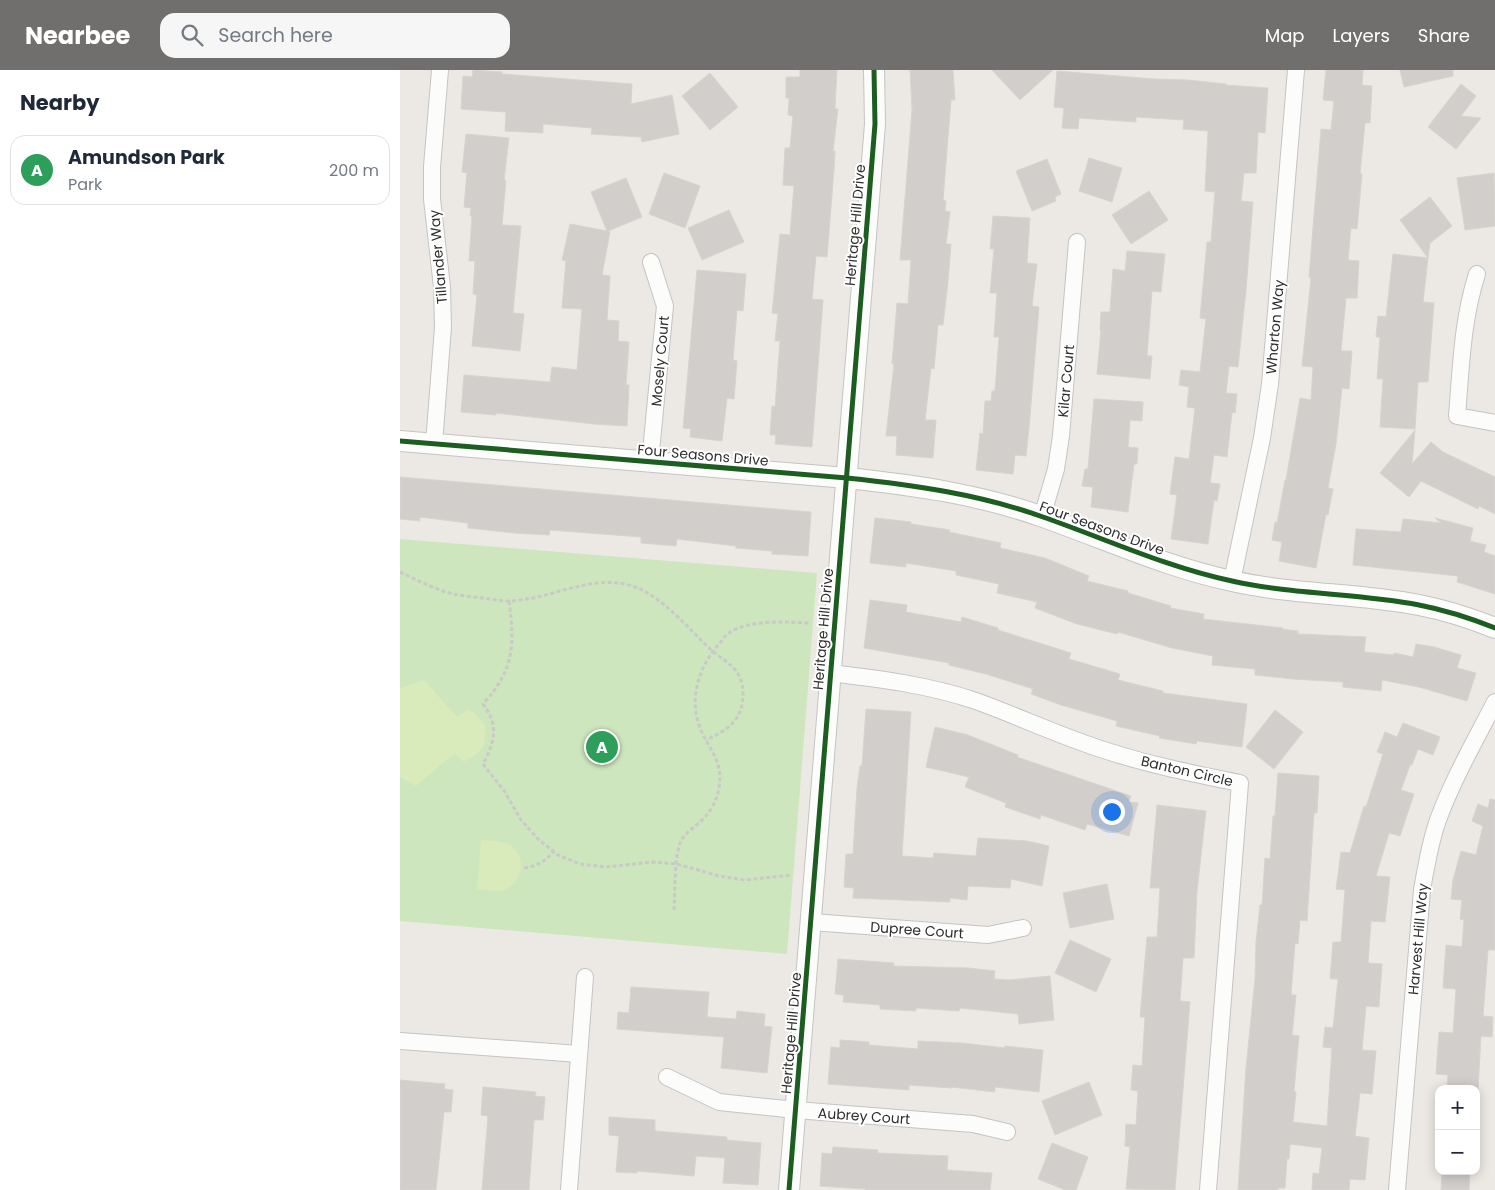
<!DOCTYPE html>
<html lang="en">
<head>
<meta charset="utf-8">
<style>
	:root { --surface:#fff; --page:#f6f6f7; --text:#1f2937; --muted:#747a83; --line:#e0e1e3; --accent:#706f6e }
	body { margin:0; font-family:Poppins,sans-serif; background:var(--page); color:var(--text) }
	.controls { position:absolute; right:15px; bottom:15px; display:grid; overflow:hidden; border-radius:10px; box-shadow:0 2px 12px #0003 }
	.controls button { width:45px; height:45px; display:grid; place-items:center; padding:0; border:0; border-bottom:1px solid var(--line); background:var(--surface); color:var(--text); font:25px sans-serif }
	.you { position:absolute; left:711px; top:741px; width:18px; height:18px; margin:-12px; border:4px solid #fff; border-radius:50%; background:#1a73e8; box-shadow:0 0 0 8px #1a73e833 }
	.badge { display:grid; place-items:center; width:32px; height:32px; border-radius:50%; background:var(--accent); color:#fff; font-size:16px; font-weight:700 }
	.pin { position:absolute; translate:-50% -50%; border:2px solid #fff; box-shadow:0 1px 5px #0006 }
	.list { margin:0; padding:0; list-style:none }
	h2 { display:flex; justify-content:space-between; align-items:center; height:65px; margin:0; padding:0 20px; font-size:21px }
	h2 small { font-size:16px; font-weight:400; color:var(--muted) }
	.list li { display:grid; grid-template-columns:32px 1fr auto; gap:15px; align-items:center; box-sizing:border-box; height:70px; margin:0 10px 10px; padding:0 10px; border:1px solid var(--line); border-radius:15px }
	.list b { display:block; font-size:19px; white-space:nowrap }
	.list p { margin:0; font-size:16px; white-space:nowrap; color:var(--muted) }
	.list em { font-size:16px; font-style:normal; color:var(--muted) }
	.icon { flex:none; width:28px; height:28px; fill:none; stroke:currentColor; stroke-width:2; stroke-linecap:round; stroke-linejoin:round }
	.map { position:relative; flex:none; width:1095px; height:1120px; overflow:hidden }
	header { display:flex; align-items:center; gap:30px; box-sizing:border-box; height:70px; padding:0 25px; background:var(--accent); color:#fff }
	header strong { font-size:24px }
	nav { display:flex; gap:28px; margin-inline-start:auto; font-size:18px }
	.search { width:350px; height:45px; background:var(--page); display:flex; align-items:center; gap:12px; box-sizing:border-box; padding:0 18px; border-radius:15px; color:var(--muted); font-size:19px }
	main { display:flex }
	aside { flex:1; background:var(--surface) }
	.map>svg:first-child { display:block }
</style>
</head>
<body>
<header>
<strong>Nearbee</strong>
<div class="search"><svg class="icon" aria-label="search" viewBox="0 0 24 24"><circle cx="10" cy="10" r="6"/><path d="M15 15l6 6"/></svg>Search here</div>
<nav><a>Map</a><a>Layers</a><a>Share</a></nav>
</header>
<main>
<aside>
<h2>Nearby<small></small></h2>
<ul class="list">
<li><span class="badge" style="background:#2e9e5b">A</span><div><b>Amundson Park</b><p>Park</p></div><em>200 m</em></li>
</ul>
</aside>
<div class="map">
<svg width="1095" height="1120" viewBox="0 0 1095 1120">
	<rect width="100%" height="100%" fill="#ece8e4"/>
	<!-- green -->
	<polygon fill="#cee6be" points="0,469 417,503 387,884 0,851"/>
	<!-- pitch -->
	<g fill="#d9eabb">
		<path d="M24,610l33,37 10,-7 7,2 11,13c1,23 -1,25 -21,37l-9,-9 -39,33 -16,-9v-88l3,-2z"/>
		<path d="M81,770c10,1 22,0 30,6 17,12 11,37 -7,44 -7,2 -19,0 -27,-1z"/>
	</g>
	<!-- building -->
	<g fill="#d1cecb" stroke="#d7d4d0">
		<polygon points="73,0 102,2 102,4 232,14 231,34 272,25 279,64 242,72 241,67 191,64 192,58 143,54 143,63 105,61 106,42 61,39 63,6 72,7"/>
		<polygon points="400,0 437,0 435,39 438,39 433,81 435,81 434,100 427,187 416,186 412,229 423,230 412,377 375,374 376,365 370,365 372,336 375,337 380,271 375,271 378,244 372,243 380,164 390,165 394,116 383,115 385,78 390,78 393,46 388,45 389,28 386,28 386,7 400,7"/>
		<polygon points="510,0 553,0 555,30 551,30 543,130 546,131 545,141 550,142 546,174 551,174 548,212 543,255 538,255 534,299 531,298 525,350 536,350 533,388 496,385 497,366 486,366 494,294 492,294 497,233 508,234 511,190 500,190 512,40"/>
		<polygon points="592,0 653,0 620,30"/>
		<polygon points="926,0 963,0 962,15 972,16 970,53 965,53 960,104 962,104 957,159 951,158 948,190 959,191 957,228 946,228 941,281 952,281 949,319 942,318 936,374 928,418 933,419 928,445 926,444 916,498 879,491 882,472 872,470 875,452 877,453 885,410 886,410 900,328 911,330 913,297 902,296 911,208 909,207 921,59 931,60 934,31 923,30"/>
		<polygon points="1000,0 1053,0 1053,6 1004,17"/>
		<polygon points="657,1 754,9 788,10 826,14 826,15 868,18 865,63 858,62 856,103 844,103 841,131 853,132 846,220 838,297 829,296 826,323 837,324 835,343 832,342 827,387 814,385 810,413 820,414 817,431 814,430 808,474 771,469 777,425 770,424 775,387 789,389 795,338 787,337 789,317 779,315 781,300 800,302 806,249 800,248 807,172 811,172 815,122 805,121 808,61 783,59 784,50 736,47 736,52 679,48 678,59 662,58 664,38 654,37"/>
		<polygon points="310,3 338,37 310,60 282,26"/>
		<polygon points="1061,14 1076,26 1061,46 1081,48 1056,79 1028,57"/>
		<polygon points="66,64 109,68 104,110 106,110 102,155 121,156 113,243 124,244 120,281 72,276 77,225 73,224 75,191 69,191 72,146 70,146 71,138 64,137 67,103 62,102"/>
		<polygon points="689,88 722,98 712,132 679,121"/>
		<polygon points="647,89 661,124 655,127 656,131 632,141 616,101"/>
		<polygon points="264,103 300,116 285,158 249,144"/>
		<polygon points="1094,103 1095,156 1065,160 1057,108"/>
		<polygon points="226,108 242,147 208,161 210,162 202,205 210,206 207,250 219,251 218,271 229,272 226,315 229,315 227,356 194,354 96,343 96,345 61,342 64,305 150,312 152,297 177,300 182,239 162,238 166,191 162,190 170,154 207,161 191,122"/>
		<polygon points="749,121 768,150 731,174 712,145"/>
		<polygon points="1030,127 1052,156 1030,173 1028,188 1000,150"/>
		<polygon points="329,140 344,172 302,190 288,158"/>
		<polygon points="593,146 630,148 627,193 637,194 632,236 639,237 629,358 626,386 615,385 613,404 576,400 580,363 583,364 585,331 591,331 592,321 595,321 599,267 594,267 597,223 590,223 594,179 590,179"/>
		<polygon points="727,181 765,184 761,222 752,221 747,286 752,286 750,309 697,304 701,260 700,260 701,242 710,242 713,199 725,201"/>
		<polygon points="993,184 1028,188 1023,232 1034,233 1028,312 1018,312 1015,359 980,357 983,309 977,309 980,267 976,267 978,246 986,247"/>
		<polygon points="297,200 346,204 343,241 337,240 333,290 337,291 334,329 327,328 322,371 290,367 291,359 283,358"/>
		<polygon points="694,329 743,332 742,351 730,350 728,377 738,378 737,394 734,394 728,442 691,437 693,417 682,416 685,399 688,399"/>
		<polygon points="1015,360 1012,394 1031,372 1043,382 1095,407 1095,444 1079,436 1078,439 1021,411 1009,427 980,403"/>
		<polygon points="0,407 411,442 408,486 372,484 372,481 336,478 336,476 277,469 276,476 241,473 241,467 150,460 149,465 114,463 68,458 68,453 20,447 20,451 0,449"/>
		<polygon points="475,448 511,452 511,454 550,460 549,462 601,473 600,478 645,488 689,506 687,511 728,521 728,523 771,536 770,538 804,544 803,549 883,558 882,559 898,561 898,564 966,567 964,582 994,585 994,583 1013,587 1016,574 1034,577 1061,585 1057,598 1076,603 1067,631 1019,617 982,610 981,621 943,617 943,612 892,609 855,605 855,599 812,595 813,586 772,578 718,562 717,564 677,554 635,538 637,532 597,523 599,514 556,505 556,501 506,493 506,497 470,493"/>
		<polygon points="1035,448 1073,458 1070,471 1086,475 1084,482 1095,486 1095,524 1057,512 1058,506 953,495 956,459 1001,462 1003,449 1041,453"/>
		<polygon points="470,530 507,535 506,542 561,552 562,547 598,558 598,560 671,583 669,589 720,604 718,610 763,621 763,623 847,634 842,677 797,671 796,674 759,668 760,666 716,656 717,651 661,635 631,624 633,619 586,604 549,595 549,593 464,578"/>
		<polygon points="466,639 511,642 502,786 533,788 534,783 576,786 578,768 627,771 649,776 642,816 611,809 610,818 568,816 567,830 550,828 550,832 453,828 454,818 444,817 446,784 453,784 457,718 460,696 462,696"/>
		<polygon points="875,640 903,662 874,699 846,677"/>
		<polygon points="1003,653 1040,667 1033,685 1018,679 1012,695 1010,695 1001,720 1014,724 1000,766 989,763 976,806 990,807 985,852 971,851 968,893 982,894 979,937 966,936 962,980 976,981 972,1024 960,1023 955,1066 969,1068 965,1110 950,1109 949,1120 912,1120 913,1103 919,1104 922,1078 890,1074 889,1089 887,1089 885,1118 878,1118 878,1120 838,1120 846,998 855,909 856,872 860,835 862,835 865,788 870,789 873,746 875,746 878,703 919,706 917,743 914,743 907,851 900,850 898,874 895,873 891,925 896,925 892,965 899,966 894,1021 896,1022 893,1052 927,1056 932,978 923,977 925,957 933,958 938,909 930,909 933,872 941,872 945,820 936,819 941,782 950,783 964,736 966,737 983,684 977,682 985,662 997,667"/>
		<polygon points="535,657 568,665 618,685 617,687 731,726 729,732 738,733 729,766 687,754 685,760 641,745 640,749 605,737 606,733 565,717 569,707 526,697"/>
		<polygon points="1090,729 1095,730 1095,880 1088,880 1083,946 1093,947 1092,967 1081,966 1078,1019 1047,1019 1048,1005 1036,1004 1039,962 1053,963 1056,919 1043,918 1046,875 1062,877 1064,850 1060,849 1062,830 1051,829 1053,810 1061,781 1076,785 1083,756 1072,751 1078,734 1088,738"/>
		<polygon points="757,735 806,741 797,821 794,888 783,888 780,931 790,932 775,1120 726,1119 730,1077 725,1076 726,1054 736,1055 738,1021 731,1020 733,995 742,996 745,947 740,947 747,867 757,867 760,818 750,818"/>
		<polygon points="707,814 714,849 670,858 663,823"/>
		<polygon points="670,870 711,889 696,922 655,903"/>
		<polygon points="438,889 494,893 493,896 568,898 595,901 594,909 609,910 650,906 654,950 619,954 618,944 560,938 559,941 516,938 516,941 480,939 480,935 443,932 444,925 435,924"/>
		<polygon points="231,917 309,922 307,947 336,949 337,941 365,944 364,956 372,957 367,1003 321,998 324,967 217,959 218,942 229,943"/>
		<polygon points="440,970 469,972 469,975 518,979 518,971 562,973 605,978 605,976 643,980 639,1022 595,1017 595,1022 552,1017 552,1018 509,1015 509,1020 428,1014 431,977 440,978"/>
		<polygon points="0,1010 45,1014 44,1019 53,1020 51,1042 44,1042 36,1120 0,1120"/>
		<polygon points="689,1012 702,1045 655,1065 642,1031"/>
		<polygon points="83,1017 136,1022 135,1026 145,1027 143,1050 134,1050 129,1120 82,1120 88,1046 81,1045"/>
		<polygon points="209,1047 255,1050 255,1061 327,1067 327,1070 361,1073 358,1115 323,1113 325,1088 296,1086 294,1106 237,1101 237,1103 216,1102 219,1066 209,1065"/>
		<polygon points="652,1073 688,1087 676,1120 665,1120 638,1109"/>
		<polygon points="433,1077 478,1080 477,1083 548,1086 547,1100 592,1103 590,1120 465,1120 465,1119 420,1116 422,1083 432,1084"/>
		<polygon points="1042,1101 1070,1101 1069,1120 1041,1120"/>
	</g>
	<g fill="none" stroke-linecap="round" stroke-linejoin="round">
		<defs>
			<g id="minor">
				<path d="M1077,204c-15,47 -16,94 -20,142l38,7"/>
				<polyline points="34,374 43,257 42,217 32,129 32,97 40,0"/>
				<polyline points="250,392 265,236 251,192"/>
				<polyline points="642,447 656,399 661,366 677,172"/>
				<polyline points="832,511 862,368 870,314 896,0"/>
				<path d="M431,603c49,6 98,12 145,28 44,16 86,36 131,50 43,14 88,23 133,32l-32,407"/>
				<polyline points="411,852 588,865 623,858"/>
				<polyline points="0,971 179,984"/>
				<polyline points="267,1007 319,1032 396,1040 573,1054 607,1062"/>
				<polyline points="169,1120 185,907"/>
				<path d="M997,1120l25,-300c4,-23 8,-48 16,-70 15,-41 37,-79 57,-118"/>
			</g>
			<g id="tertiary">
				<path d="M0,371l447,37c66,7 132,16 196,39 63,22 123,50 189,64 62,14 125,12 187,24 26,5 51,13 76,23"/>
				<polyline points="389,1120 475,54 474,0"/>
			</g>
		</defs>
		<!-- minor casing -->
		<use href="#minor" stroke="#c5c4c5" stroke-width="18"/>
		<!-- tertiary casing -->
		<use href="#tertiary" stroke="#c5c4c5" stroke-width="22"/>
		<!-- path -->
		<g stroke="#c9c9c8" stroke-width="3" stroke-dasharray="4 2.5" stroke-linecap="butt">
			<path d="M0,502c17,8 34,17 53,22 9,2 20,3 30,4 8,1 17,3 26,3 41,-1 82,-28 123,-15 29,9 55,41 77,62 16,15 34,19 34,46 0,26 -15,36 -37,46"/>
			<path d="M109,531c6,44 5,69 -26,103 16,21 12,38 0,60l22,28 16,28 17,19 20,16 22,9 25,3 48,-5 24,2 42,12 26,4 47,-5"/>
			<path d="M124,798c13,-2 21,-6 30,-17"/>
			<path d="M274,840c1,-15 0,-59 8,-71 6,-9 15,-13 22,-21 8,-8 13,-19 15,-30 5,-28 -12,-40 -20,-63 -10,-29 1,-60 20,-81 3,-3 6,-9 10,-11 20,-14 59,-11 82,-10"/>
		</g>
		<!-- minor -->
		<use href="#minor" stroke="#fcfcfb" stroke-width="16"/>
		<!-- tertiary -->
		<use href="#tertiary" stroke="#fcfcfb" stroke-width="20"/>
		<defs>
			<g id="cycleway">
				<path d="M0,371l447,37c66,7 132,16 196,39 63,22 123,50 189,64 62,14 125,12 187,24 26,5 51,13 76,23"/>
				<polyline points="389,1120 475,54 474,0"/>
			</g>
		</defs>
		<!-- cycleway casing -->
		<use href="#cycleway" stroke="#fff" stroke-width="8"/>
		<!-- cycleway -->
		<use href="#cycleway" stroke="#1b5e20" stroke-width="5"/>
	</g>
	<g text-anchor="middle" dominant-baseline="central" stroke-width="4" stroke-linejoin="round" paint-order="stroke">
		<!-- street labels -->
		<g font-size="14" fill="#2e2e2e" stroke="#fff">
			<text transform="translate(455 155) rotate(-85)">Heritage Hill Drive</text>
			<text transform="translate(38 187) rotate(-95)">Tillander Way</text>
			<text transform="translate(875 257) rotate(-85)">Wharton Way</text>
			<text transform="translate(260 291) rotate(-85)">Mosely Court</text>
			<text transform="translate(666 311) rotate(-85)">Kilar Court</text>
			<text transform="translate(303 385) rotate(5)">Four Seasons Drive</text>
			<text transform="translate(702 458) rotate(20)">Four Seasons Drive</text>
			<text transform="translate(423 559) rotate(-85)">Heritage Hill Drive</text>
			<text transform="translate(787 701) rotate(13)">Banton Circle</text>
			<text transform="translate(517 860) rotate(4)">Dupree Court</text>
			<text transform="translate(1018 869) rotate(-85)">Harvest Hill Way</text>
			<text transform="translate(391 963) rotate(-85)">Heritage Hill Drive</text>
			<text transform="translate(464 1046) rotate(4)">Aubrey Court</text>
		</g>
	</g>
</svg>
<div class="controls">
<button>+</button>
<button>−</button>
</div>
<div class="you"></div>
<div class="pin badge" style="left:202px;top:677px;background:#2e9e5b">A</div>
</div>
</main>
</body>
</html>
